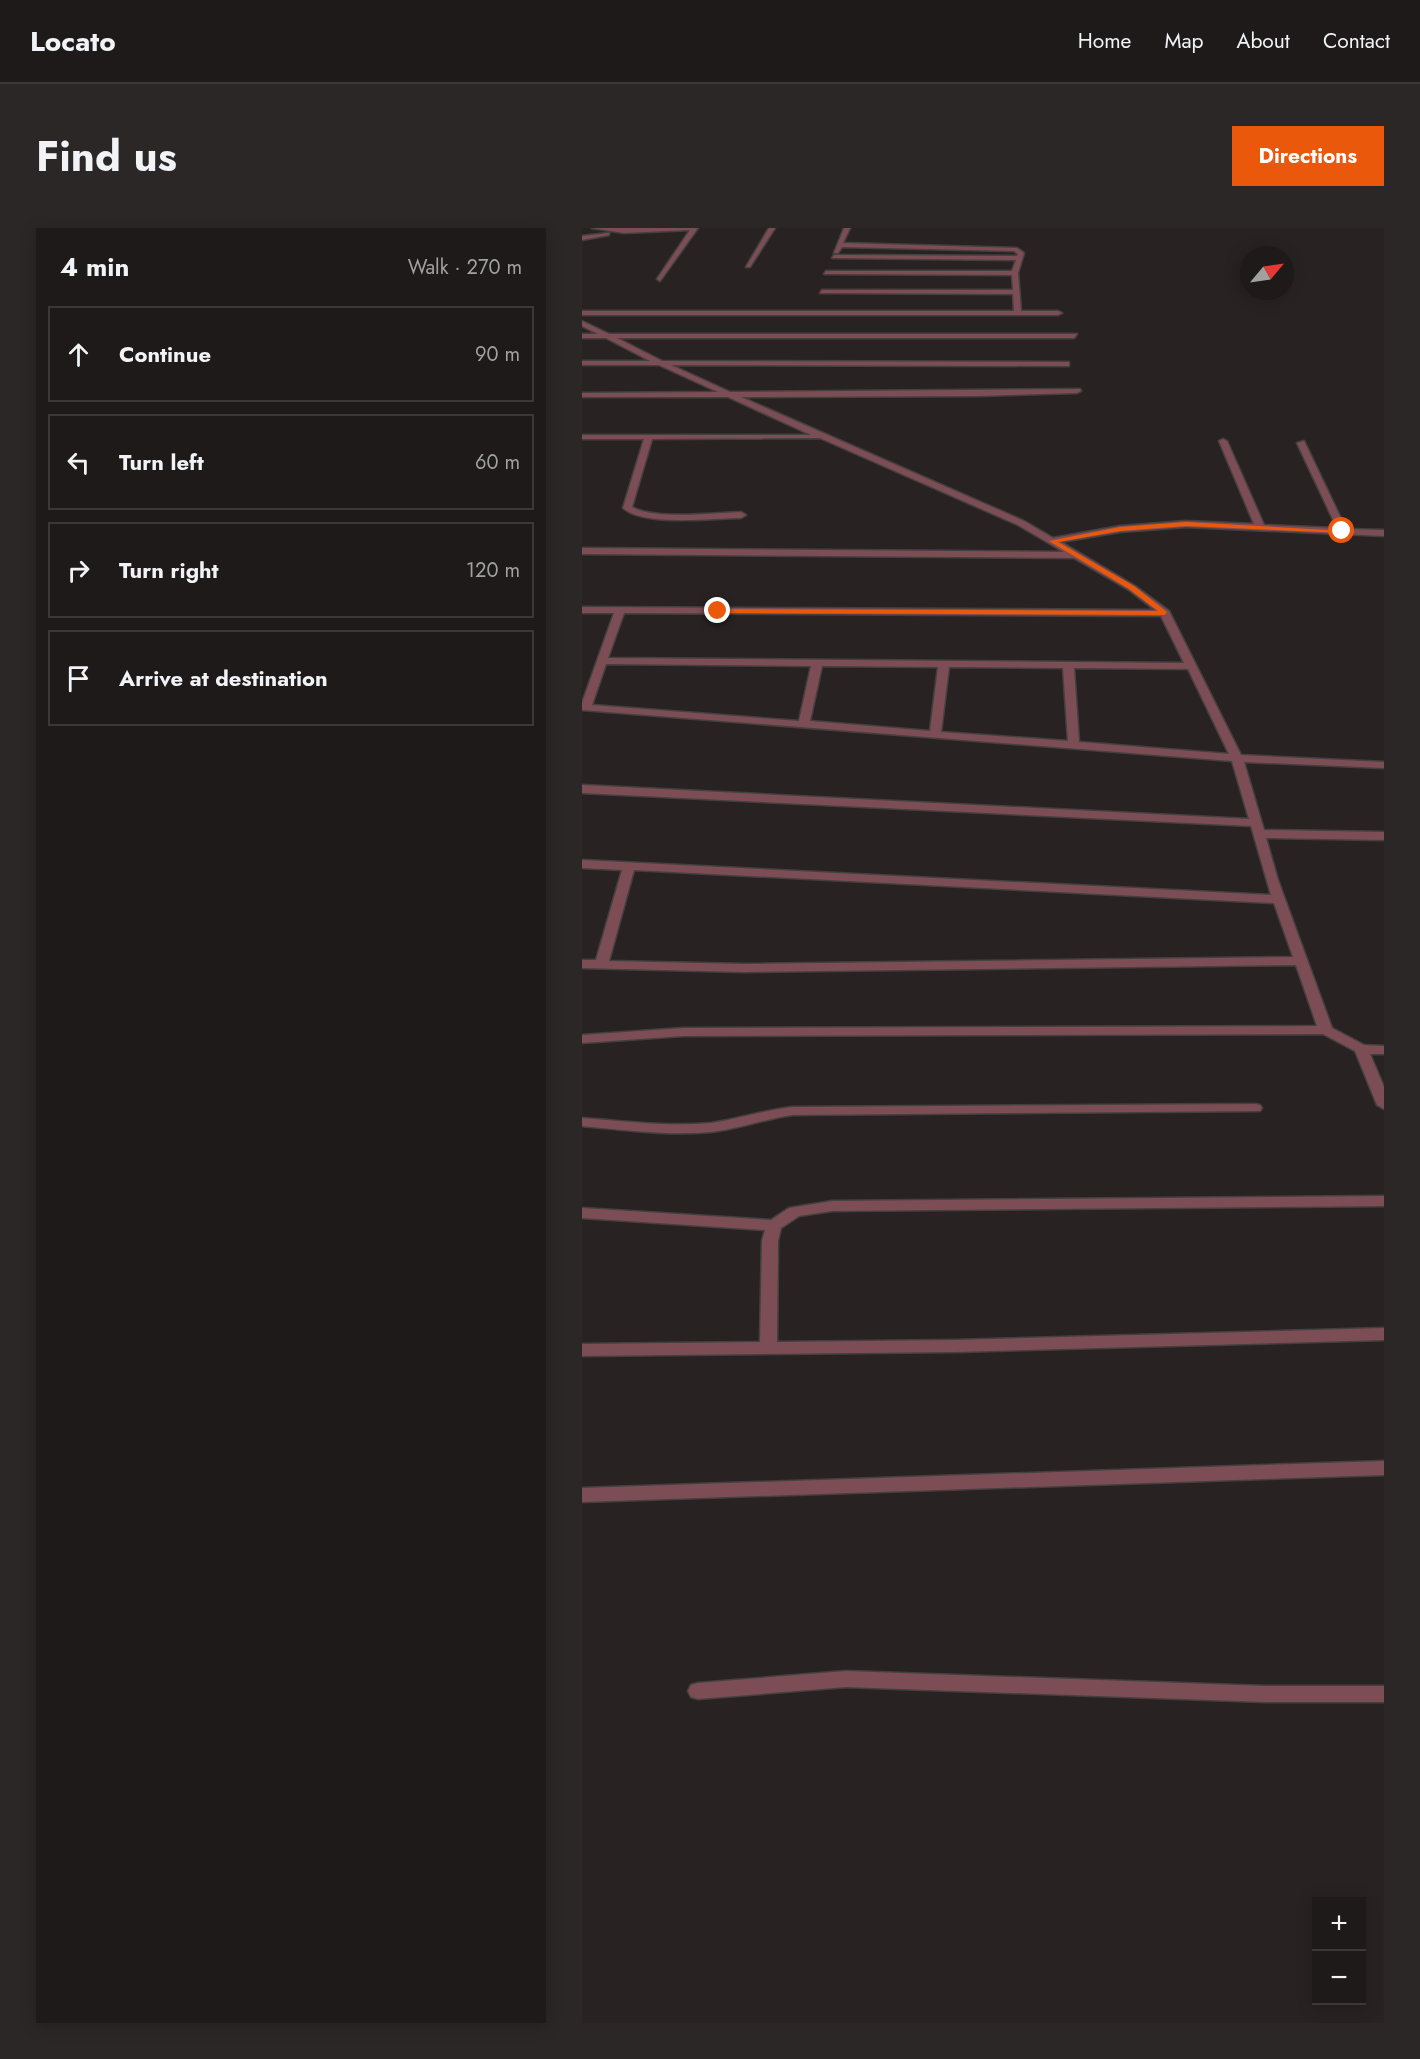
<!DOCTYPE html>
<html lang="en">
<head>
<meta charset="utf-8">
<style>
	:root { --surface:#1e1a1a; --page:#2b2727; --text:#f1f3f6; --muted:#a1a1a2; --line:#3c3839; --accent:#ea580c }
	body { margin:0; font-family:Jost,sans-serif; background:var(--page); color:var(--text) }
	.controls { position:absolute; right:18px; bottom:18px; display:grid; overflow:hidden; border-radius:0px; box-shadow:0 3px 15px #0003 }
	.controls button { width:54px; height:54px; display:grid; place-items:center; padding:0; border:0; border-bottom:2px solid var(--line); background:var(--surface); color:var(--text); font:30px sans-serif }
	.compass { position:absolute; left:658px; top:18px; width:54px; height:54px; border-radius:50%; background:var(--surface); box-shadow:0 3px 15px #0003; rotate:61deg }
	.stop { position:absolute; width:18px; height:18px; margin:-14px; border:4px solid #ea580c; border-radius:50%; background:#fff }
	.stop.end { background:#ea580c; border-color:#fff; box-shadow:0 2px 6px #0008 }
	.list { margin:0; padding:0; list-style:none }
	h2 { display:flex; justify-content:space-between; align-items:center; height:78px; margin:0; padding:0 24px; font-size:26px }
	h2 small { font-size:20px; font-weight:400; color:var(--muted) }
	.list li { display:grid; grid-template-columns:39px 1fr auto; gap:18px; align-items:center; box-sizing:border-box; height:96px; margin:0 12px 12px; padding:0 12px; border:2px solid var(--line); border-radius:0px }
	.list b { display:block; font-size:22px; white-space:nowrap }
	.list em { font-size:20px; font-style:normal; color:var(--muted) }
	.icon { flex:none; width:33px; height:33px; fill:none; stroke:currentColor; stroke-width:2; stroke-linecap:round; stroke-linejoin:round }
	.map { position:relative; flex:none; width:802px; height:1795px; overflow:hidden; border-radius:0px }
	header { display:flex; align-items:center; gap:36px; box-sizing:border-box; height:84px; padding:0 30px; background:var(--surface); border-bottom:2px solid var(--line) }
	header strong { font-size:28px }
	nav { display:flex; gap:33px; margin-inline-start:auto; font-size:21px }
	.intro { display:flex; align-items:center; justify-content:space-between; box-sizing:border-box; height:144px; padding:0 36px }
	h1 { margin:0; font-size:42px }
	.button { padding:15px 27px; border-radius:0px; background:var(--accent); color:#fff; font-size:21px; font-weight:700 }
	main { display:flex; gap:36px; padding:0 36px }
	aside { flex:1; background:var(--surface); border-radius:0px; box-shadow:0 3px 15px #0003 }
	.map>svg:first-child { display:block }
</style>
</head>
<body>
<header>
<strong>Locato</strong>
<nav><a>Home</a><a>Map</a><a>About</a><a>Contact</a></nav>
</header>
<div class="intro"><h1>Find us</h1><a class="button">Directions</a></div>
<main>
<aside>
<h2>4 min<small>Walk · 270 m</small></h2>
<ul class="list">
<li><svg class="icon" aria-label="ahead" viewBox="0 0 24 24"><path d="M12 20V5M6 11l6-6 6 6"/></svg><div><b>Continue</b></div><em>90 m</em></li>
<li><svg class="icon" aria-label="left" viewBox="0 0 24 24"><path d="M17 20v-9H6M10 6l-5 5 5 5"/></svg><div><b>Turn left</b></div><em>60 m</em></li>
<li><svg class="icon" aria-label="right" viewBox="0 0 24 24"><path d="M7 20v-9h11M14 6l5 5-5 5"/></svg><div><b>Turn right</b></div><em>120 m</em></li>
<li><svg class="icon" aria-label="arrive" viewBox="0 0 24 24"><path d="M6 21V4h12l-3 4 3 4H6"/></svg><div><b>Arrive at destination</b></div></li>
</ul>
</aside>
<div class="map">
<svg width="802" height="1795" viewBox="0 0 802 1795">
	<rect width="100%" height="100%" fill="#282322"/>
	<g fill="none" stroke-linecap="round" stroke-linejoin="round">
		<defs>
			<g id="street">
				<polygon points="10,0 116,0 78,53 75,51 108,2 42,5"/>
				<polygon points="187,0 193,0 168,39 164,39"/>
				<polygon points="262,0 268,0 261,15 435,20 442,25 436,45 439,83 476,83 480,85 476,87 0,87 0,83 432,83 431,66 238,65 240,62 431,62 430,47 242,46 244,43 430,43 434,32 250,30 252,27 435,28 436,26 432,23 260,19 256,25 252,25"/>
				<polygon points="27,5 27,7 0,12 0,8"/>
				<path d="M0,93l27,13h468l-3,4h-457l45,23 407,1v4h-3l-395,-1 59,27 350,-3 1,2 -4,2 -99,3 -237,1 283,124 29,17 67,-12 66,-5 68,3 -35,-83 4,-2 4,2 37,84 73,3 -40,-85 7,-2 42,88 38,1v6l-198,-9 -66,5 -59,10 74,44 34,25 72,144 143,7v6l-140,-6 20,68 120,2v8l-118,-2 12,42 54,148 32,17 20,1v8h-14l14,33v22l-7,-4 -22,-54 -32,-17 -640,2 -101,7v-8l101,-7 634,-2 -21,-61 -552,7 -162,-4v-8h14l26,-90 -40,-2v-8l689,35 -20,-69 -669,-33v-8l667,34 -17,-58 -650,-51v-7l32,-90h-32v-6l573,3 -26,-20 -55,-32 -492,-4v-6l482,4 -46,-27 -198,-87 -168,1 -20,68c22,13 82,6 109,5l5,3 -5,3c-29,0 -97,9 -118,-10l21,-69h-62v-4h229l-83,-38h-146v-4l136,-1 -59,-27h-77v-4h68l-44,-23h-24v-4h16l-16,-8zM42,385l537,3 23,47 -576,-5zM24,436l205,2 -12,55 -207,-16zM240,438l116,1 -8,64 -120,-10zM367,439l114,1 5,73 -127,-9zM492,440l114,1 41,85 -150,-12zM52,642l640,33 19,54 -549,7 -135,-3z"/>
				<path d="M673,876l5,1 2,3 -2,3 -468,4c-27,4 -54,14 -81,17 -43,4 -86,-2 -129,-6v-8c43,3 86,9 129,5 27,-4 54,-13 81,-16z"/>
				<polygon points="802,968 802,978 250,983 217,988 199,1000 196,1013 195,1114 373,1112 802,1100 802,1112 373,1124 0,1128 0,1116 178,1114 180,1013 183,1002 0,990 0,980 189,992 207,980 250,973"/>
				<polygon points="802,1233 802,1247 0,1274 0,1260"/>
				<polygon points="264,1443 683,1458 802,1458 802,1474 683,1474 264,1459 116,1471 109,1469 106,1463 109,1457 116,1455"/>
			</g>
		</defs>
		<!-- street casing -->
		<use href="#street" stroke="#44403f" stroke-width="3"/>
		<!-- street -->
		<use href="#street" fill="#7c4d54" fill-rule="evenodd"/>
	</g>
	<!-- route -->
	<polygon fill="#ea580c" points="604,294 763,303 760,305 604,298 538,303 476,314 552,358 585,384 583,387 136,385 133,383 136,381 576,383 547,361 467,313 538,299"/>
</svg>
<div class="controls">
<button>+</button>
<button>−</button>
</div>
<svg class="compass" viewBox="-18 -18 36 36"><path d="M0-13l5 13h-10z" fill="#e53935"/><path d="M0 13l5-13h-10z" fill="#a1a1a2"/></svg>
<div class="stop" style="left:760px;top:303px"></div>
<div class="stop end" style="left:136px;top:383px"></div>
</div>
</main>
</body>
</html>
